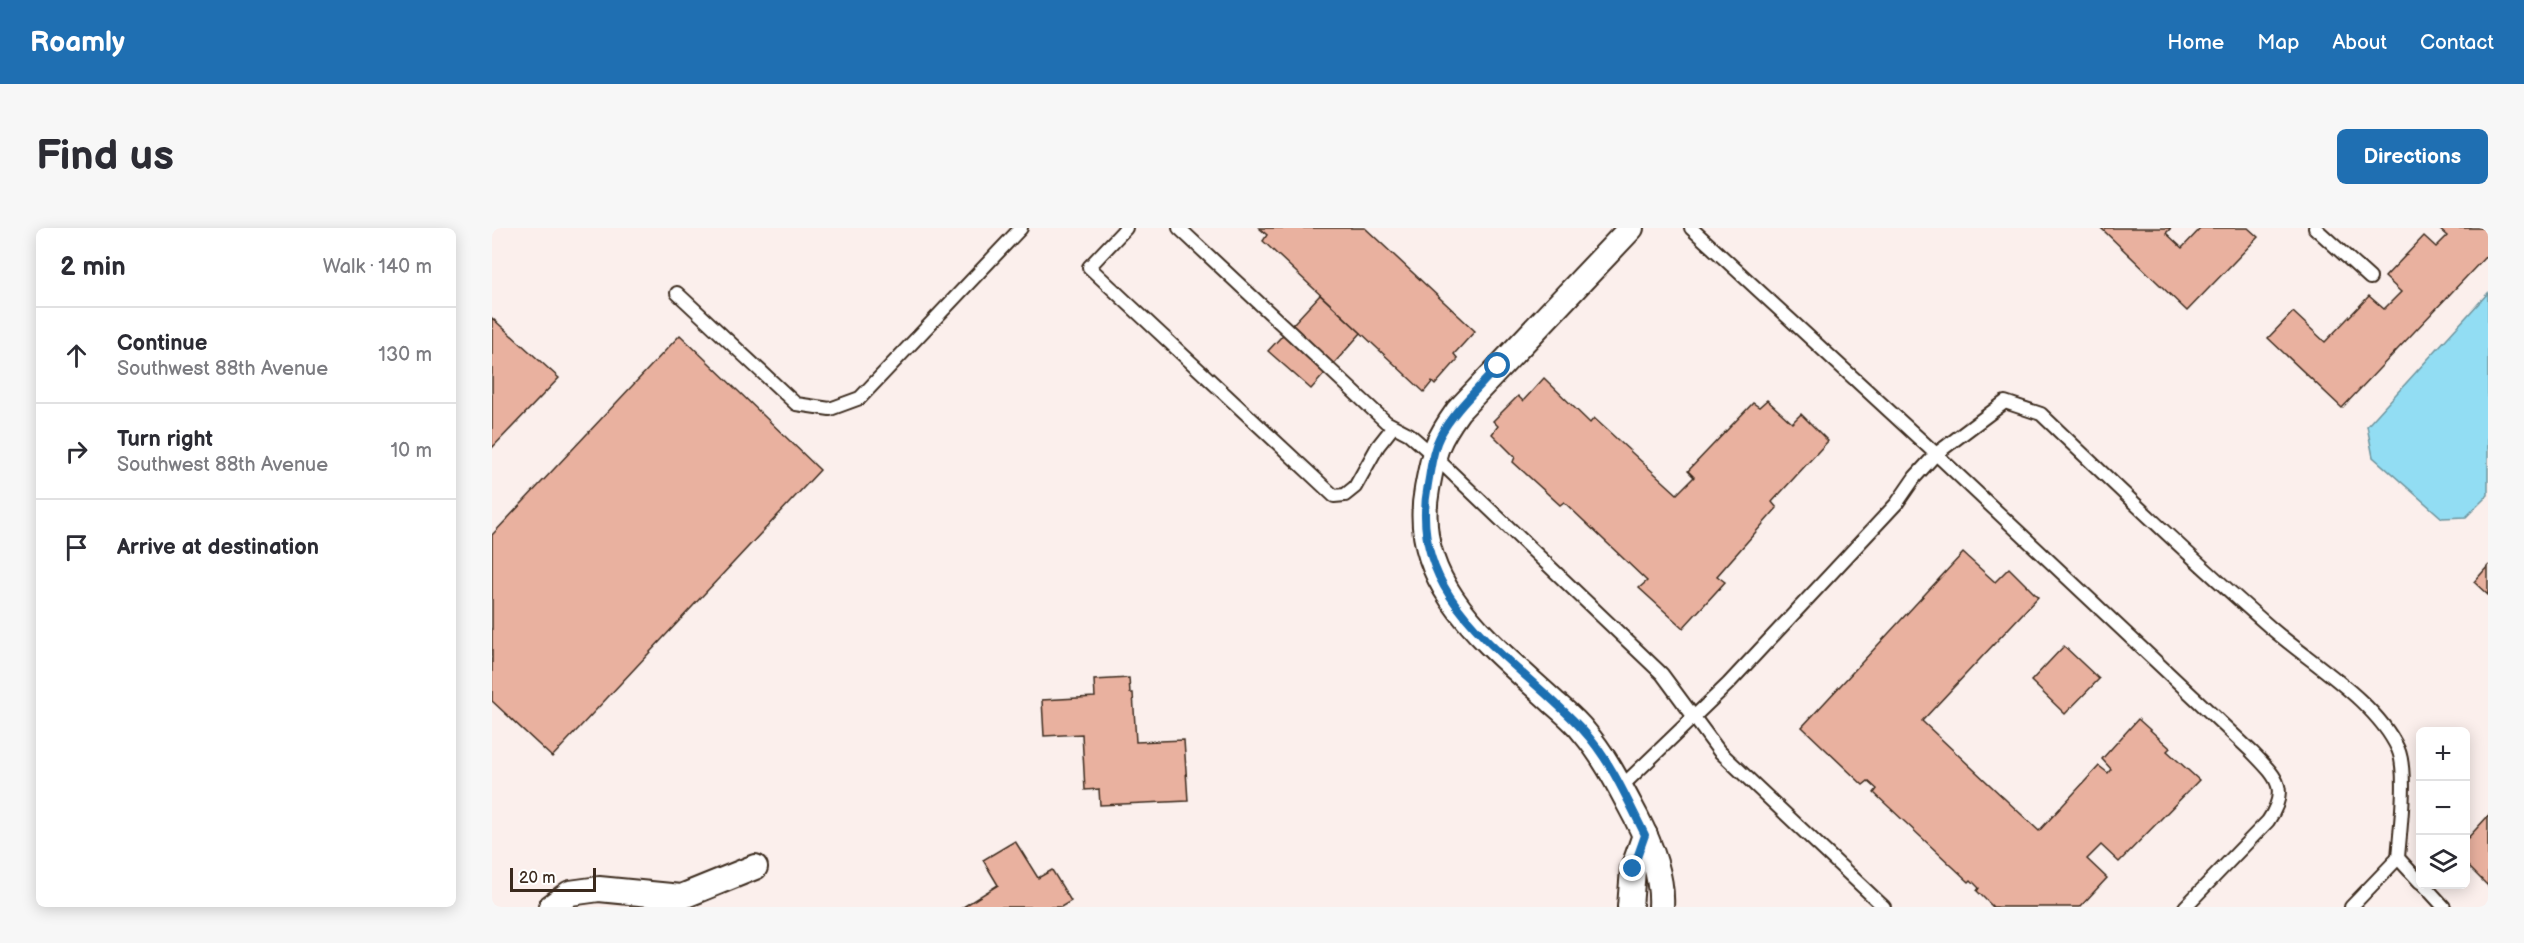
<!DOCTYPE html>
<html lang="en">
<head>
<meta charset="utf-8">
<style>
	:root { --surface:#fff; --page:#f7f7f7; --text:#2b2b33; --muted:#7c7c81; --line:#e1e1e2; --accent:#1f6fb2 }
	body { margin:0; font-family:"Balsamiq Sans",sans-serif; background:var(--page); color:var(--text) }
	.controls { position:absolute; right:18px; bottom:18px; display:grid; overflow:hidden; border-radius:9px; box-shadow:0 3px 15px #0003 }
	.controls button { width:54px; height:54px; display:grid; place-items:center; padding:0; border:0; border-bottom:2px solid var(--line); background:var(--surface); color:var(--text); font:30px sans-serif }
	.scale { position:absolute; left:18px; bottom:15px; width:86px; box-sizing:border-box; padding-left:6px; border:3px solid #3b2a1e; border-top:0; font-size:16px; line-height:21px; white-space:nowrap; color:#3b2a1e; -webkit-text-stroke:4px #fff; paint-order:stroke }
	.stop { position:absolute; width:18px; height:18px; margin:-14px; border:4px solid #1f6fb2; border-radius:50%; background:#fff }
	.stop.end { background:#1f6fb2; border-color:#fff; box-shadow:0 2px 6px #0008 }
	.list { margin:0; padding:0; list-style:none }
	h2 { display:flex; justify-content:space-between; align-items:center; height:78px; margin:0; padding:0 24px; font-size:26px }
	h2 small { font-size:20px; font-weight:400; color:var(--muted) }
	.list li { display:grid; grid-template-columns:39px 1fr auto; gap:18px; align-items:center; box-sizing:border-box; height:96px; padding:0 24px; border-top:2px solid var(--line) }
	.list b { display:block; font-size:22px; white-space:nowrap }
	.list p { margin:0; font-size:20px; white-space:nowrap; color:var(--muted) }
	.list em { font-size:20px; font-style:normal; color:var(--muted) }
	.icon { flex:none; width:33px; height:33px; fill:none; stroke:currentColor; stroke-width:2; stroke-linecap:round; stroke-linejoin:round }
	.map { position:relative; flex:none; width:1996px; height:679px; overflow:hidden; border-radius:9px }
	header { display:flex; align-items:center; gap:36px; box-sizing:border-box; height:84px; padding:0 30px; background:var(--accent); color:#fff }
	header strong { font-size:28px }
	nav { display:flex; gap:33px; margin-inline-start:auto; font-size:21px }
	.intro { display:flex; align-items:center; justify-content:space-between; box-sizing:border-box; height:144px; padding:0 36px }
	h1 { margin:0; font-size:42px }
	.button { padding:15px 27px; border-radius:9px; background:var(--accent); color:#fff; font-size:21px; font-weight:700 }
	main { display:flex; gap:36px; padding:0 36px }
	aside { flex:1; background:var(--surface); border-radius:9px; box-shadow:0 3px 15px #0003 }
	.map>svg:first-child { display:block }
</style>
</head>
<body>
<header>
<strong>Roamly</strong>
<nav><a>Home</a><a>Map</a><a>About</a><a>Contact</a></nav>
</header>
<div class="intro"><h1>Find us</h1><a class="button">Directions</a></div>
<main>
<aside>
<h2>2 min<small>Walk · 140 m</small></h2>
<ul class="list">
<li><svg class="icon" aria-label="ahead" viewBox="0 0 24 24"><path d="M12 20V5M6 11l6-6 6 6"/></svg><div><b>Continue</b><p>Southwest 88th Avenue</p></div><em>130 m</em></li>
<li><svg class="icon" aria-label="right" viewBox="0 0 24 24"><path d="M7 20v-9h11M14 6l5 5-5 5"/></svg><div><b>Turn right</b><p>Southwest 88th Avenue</p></div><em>10 m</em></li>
<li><svg class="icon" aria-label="arrive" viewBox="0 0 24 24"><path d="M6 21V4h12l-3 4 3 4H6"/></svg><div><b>Arrive at destination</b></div></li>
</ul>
</aside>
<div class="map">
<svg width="1996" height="679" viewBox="0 0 1996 679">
	<rect width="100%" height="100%" fill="#fbefec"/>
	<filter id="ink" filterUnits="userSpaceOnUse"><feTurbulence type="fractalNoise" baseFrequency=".0167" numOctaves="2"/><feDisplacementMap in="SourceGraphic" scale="12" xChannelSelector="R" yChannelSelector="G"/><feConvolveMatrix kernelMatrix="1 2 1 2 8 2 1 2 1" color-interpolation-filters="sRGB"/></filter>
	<g filter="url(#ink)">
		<!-- water -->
		<polygon fill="#92ddf3" stroke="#6f959e" stroke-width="1.5" points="1996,65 1996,267 1974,289 1950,290 1881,229 1875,198"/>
		<!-- building -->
		<g fill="#e9b19f" stroke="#3b2a1e" stroke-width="1.5">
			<polygon points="767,0 873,0 983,103 962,126 966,131 943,157 940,154 932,164 771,13 775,7"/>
			<polygon points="1609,0 1679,0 1674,5 1690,20 1709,0 1756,0 1766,9 1695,83"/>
			<polygon points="1946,0 1996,0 1996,26 1850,180 1776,110 1801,84 1833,114 1877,68 1892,81 1909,64 1893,49 1932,8 1944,19 1955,8"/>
			<polygon points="828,67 869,105 819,161 776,123"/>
			<polygon points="0,90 67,150 0,220"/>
			<polygon points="188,107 328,242 60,529 0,473 0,307"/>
			<polygon points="1052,150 1098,195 1102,190 1185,266 1202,249 1196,243 1261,175 1267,179 1275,172 1300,195 1309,186 1336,213 1280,274 1285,280 1225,348 1233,354 1191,400 1147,360 1155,353 1072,274 1068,277 1021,234 1023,229 1000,206 1006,198 1001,193 1026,168 1031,173"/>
			<polygon points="1471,325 1503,354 1517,340 1546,369 1430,493 1547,603 1607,538 1616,545 1619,541 1610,531 1646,491 1678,520 1675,523 1707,552 1627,634 1609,617 1595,631 1615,650 1588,679 1501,679 1485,663 1487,660 1479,652 1477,654 1382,565 1385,561 1376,553 1371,557 1310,499"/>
			<polygon points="1996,338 1996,367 1982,354"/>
			<polygon points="1572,418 1607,451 1573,486 1539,453"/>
			<polygon points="637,450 638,465 641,465 644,514 692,512 696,573 608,577 607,561 593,562 590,506 552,508 550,472 603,469 602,452"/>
			<polygon points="1996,588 1996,658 1974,636 1974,612"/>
			<polygon points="523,613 546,650 560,642 579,673 569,679 471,679 506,657 491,632"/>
		</g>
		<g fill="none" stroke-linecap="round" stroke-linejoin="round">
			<defs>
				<g id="service">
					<polyline points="634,0 597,39 842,268 853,267 863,259 886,218 901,199"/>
					<polyline points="687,0 894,194 917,206 941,227 1170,446 1227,523 1392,679"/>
					<polyline points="1823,0 1878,50"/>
					<polyline points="185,65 304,176 338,181 368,170 529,0"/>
					<polyline points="1129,559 1236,456 1405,275 1423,249 1444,226 1199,0"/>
					<polyline points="1931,656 1952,679"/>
					<path d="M1693,679l83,-86c22,-33 8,-44 -16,-69l-316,-298 69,-52 36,12c75,72 151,145 230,214 40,35 105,73 127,121 10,22 2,82 0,109l22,24"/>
					<polyline points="1859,679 1906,630"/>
				</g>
				<g id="minor">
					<path d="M1139,0l-173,183c-23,32 -24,41 -31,78 -18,95 63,155 124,211 11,10 24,20 33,32 22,26 36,55 52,85 14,27 27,59 25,90"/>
					<polyline points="59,679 78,665 107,661 189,669 263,639"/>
					<polyline points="1138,679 1141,641 1153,607"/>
				</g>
			</defs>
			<!-- service casing -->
			<use href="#service" stroke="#3b2a1e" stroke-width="16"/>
			<!-- minor casing -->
			<use href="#minor" stroke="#3b2a1e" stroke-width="28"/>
			<!-- service -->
			<use href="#service" stroke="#fff" stroke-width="12"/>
			<!-- minor -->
			<use href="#minor" stroke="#fff" stroke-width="24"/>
		</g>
	</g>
	<g fill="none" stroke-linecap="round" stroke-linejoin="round" filter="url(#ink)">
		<!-- route -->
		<path stroke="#1f6fb2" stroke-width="8" d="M1006,138c-19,22 -44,44 -58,70 -8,15 -9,32 -12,48 -23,118 86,172 154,245 28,30 45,70 63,106l-12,34"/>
	</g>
</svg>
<div class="controls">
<button>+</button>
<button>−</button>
<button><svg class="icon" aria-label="layers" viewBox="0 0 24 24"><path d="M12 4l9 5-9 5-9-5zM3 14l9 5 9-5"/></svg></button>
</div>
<div class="scale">20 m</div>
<div class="stop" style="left:1006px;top:138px"></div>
<div class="stop end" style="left:1141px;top:641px"></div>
</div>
</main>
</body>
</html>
